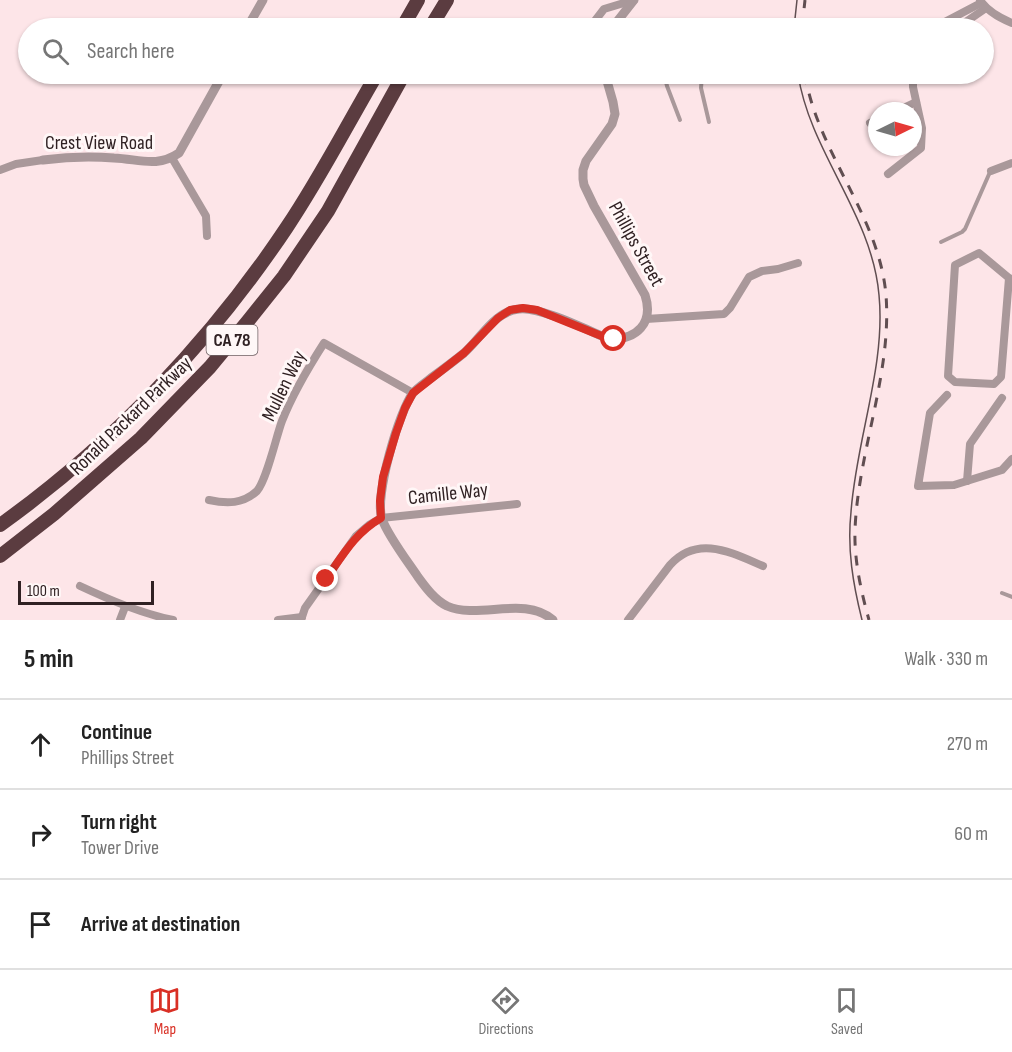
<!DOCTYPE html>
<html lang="en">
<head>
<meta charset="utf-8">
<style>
	:root { --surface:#fff; --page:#f2f2f2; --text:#222; --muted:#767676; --line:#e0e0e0; --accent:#d93025 }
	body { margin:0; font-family:"Sofia Sans Condensed",sans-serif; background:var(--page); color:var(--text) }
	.compass { position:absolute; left:868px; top:102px; width:54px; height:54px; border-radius:50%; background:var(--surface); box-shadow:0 2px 4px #0004; rotate:85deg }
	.scale { position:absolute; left:18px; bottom:15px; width:136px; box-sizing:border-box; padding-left:6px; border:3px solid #302123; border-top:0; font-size:16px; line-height:21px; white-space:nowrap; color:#302123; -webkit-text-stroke:4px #fff7f7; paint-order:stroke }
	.stop { position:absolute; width:18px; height:18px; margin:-14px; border:4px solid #d93025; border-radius:50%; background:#fff }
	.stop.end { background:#d93025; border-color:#fff; box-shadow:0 2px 6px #0008 }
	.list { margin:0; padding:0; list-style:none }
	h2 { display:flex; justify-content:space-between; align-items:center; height:78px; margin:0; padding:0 24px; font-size:26px }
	h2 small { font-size:20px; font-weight:400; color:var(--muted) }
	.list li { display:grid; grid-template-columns:39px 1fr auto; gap:18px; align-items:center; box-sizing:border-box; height:90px; padding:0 24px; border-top:2px solid var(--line) }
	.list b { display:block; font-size:22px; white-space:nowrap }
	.list p { margin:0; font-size:20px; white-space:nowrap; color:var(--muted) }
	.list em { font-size:20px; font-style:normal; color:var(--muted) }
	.icon { flex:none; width:33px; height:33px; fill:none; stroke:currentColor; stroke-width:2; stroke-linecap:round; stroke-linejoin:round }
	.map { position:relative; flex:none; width:1012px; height:620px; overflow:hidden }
	.search { position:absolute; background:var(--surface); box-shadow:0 2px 4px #0004; left:18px; right:18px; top:18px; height:66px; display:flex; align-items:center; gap:15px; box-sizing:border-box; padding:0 21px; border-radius:33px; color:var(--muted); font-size:22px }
	.sheet { height:348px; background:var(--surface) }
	nav { display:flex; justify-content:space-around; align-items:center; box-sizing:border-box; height:84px; border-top:2px solid var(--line); background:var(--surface); font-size:16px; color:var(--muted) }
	nav a { display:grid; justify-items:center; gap:3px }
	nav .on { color:var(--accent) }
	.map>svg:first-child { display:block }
</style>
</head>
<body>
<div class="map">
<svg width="1012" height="620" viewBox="0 0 1012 620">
	<rect width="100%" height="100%" fill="#fde5e8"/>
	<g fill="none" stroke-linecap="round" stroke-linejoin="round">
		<!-- service -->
		<g stroke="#a9989a" stroke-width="4">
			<polyline points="664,74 667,86 680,120"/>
			<polyline points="702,75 701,88 709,122"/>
			<polyline points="941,242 962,232 965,229 990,172"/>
			<polyline points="1002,593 1012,597"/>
		</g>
		<!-- minor -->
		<g stroke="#a9989a" stroke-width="8">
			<path d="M980,0c7,11 20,18 32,23"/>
			<polyline points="594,22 604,9 634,0"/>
			<polyline points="927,28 939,25 981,3"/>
			<polyline points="957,28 986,8"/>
			<polyline points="700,74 711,77 729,74"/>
			<polyline points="897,111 916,102"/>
			<polyline points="870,123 877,120"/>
			<polyline points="172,158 206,216 207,236"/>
			<polyline points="0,170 16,164 43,160"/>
			<polyline points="991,171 1012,163"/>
			<polyline points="888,174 921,148 922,128 913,87 913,74"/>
			<polyline points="1009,278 1001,377 994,384 955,382 948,376 955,265 979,253 1009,278 1012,280"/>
			<polyline points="646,319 724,314 730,308 749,277 762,271 778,269 798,263"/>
			<polyline points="947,395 930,413 918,486 954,485 1002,470 1012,459"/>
			<polyline points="967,481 970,444 1002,398"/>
			<path d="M209,500c18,4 34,4 48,-9 10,-12 19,-54 25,-70 11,-28 26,-53 42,-78l89,50"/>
			<path d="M80,586c30,14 60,27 93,34"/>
			<polyline points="120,620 125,607"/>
			<polyline points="278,620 302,617"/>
			<polyline points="301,620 305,608 356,536 369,525 381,518 517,504"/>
			<path d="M628,620l42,-55c28,-31 62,-12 93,1"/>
		</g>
		<!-- tertiary -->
		<g stroke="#a9989a" stroke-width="9">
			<polyline points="247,28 263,0"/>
			<polyline points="612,28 634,0"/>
			<path d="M43,160c23,-3 47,-4 71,-2 25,1 43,10 65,-5l44,-79"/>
			<path d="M553,620c-29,-25 -74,0 -106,-14 -12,-6 -21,-18 -29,-29 -10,-15 -30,-41 -36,-58 -8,-22 17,-108 31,-126 5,-6 12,-10 18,-15 11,-8 22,-16 33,-25 17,-15 31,-42 55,-44 20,-3 70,22 90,30 28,1 45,-16 36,-44l-51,-89 -10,-21 -1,-6v-9l3,-9 26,-37 3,-10 -2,-12 -8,-28"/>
		</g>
		<!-- motorway -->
		<g stroke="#5b3c40" stroke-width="14">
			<polyline points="402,28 418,0"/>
			<polyline points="430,28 447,0"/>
			<path d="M0,525c112,-80 211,-184 287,-298 33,-49 60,-102 90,-153"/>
			<polyline points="0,556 54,514 141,438 210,367 248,321 284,276 328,211 404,74"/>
		</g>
		<!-- tram -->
		<g stroke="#604e51" stroke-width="1.5">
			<polyline points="794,28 797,0"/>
			<path d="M798,74c12,79 74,140 81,221 7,71 -23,145 -28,217 -4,37 2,72 11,108"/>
		</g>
		<!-- rail -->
		<g stroke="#604e51" stroke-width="3" stroke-dasharray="10 10" stroke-linecap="butt">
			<polyline points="802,28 805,0"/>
			<path d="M805,74c12,78 74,141 81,221 6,79 -28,156 -31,235 -1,30 6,61 14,90"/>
		</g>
	</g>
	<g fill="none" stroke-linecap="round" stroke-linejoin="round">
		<!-- route -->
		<path stroke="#d93025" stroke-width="8" d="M326,579c17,-24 29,-46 55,-61l-1,-17 3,-24 13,-44 9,-25 8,-15 51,-40 34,-35 12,-8 13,-2 14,2 72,29h5"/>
	</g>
	<g text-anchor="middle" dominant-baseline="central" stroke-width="6" stroke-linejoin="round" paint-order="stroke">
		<!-- shield labels -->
		<rect fill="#fff7f7" stroke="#6e6163" stroke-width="1.5" x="206.5" y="325" width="51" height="30" rx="4.5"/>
		<g font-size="18" font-weight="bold" fill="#302123">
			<text x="232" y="340">CA 78</text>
		</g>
		<!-- street labels -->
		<g font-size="20" fill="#302123" stroke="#fff7f7">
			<text x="99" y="143">Crest View Road</text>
			<text transform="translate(636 244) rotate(61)">Phillips Street</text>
			<text transform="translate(284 386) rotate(-64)">Mullen Way</text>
			<text transform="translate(131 416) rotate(-44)">Ronald Packard Parkway</text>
			<text transform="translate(448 494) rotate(-6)">Camille Way</text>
		</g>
	</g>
</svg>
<svg class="compass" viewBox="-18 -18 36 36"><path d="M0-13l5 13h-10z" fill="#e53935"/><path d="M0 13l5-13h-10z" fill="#767676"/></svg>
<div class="scale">100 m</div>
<div class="stop" style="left:614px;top:339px"></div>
<div class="stop end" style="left:326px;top:579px"></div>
<div class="search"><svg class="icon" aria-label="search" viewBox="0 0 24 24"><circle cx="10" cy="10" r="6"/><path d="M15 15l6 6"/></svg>Search here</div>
</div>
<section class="sheet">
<h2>5 min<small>Walk · 330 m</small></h2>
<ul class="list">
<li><svg class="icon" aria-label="ahead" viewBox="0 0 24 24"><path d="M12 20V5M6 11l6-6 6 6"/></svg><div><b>Continue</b><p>Phillips Street</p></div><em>270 m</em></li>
<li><svg class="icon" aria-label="right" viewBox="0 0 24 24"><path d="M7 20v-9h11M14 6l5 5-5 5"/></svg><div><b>Turn right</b><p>Tower Drive</p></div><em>60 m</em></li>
<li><svg class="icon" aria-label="arrive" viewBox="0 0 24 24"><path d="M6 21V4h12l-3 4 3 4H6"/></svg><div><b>Arrive at destination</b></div></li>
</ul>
</section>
<nav>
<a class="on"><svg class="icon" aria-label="map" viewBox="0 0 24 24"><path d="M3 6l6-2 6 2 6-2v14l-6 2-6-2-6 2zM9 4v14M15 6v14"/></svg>Map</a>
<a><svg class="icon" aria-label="directions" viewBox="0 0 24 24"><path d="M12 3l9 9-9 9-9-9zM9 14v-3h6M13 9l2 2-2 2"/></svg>Directions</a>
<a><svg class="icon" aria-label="saved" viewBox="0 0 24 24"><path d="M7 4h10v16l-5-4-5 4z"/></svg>Saved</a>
</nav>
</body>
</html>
